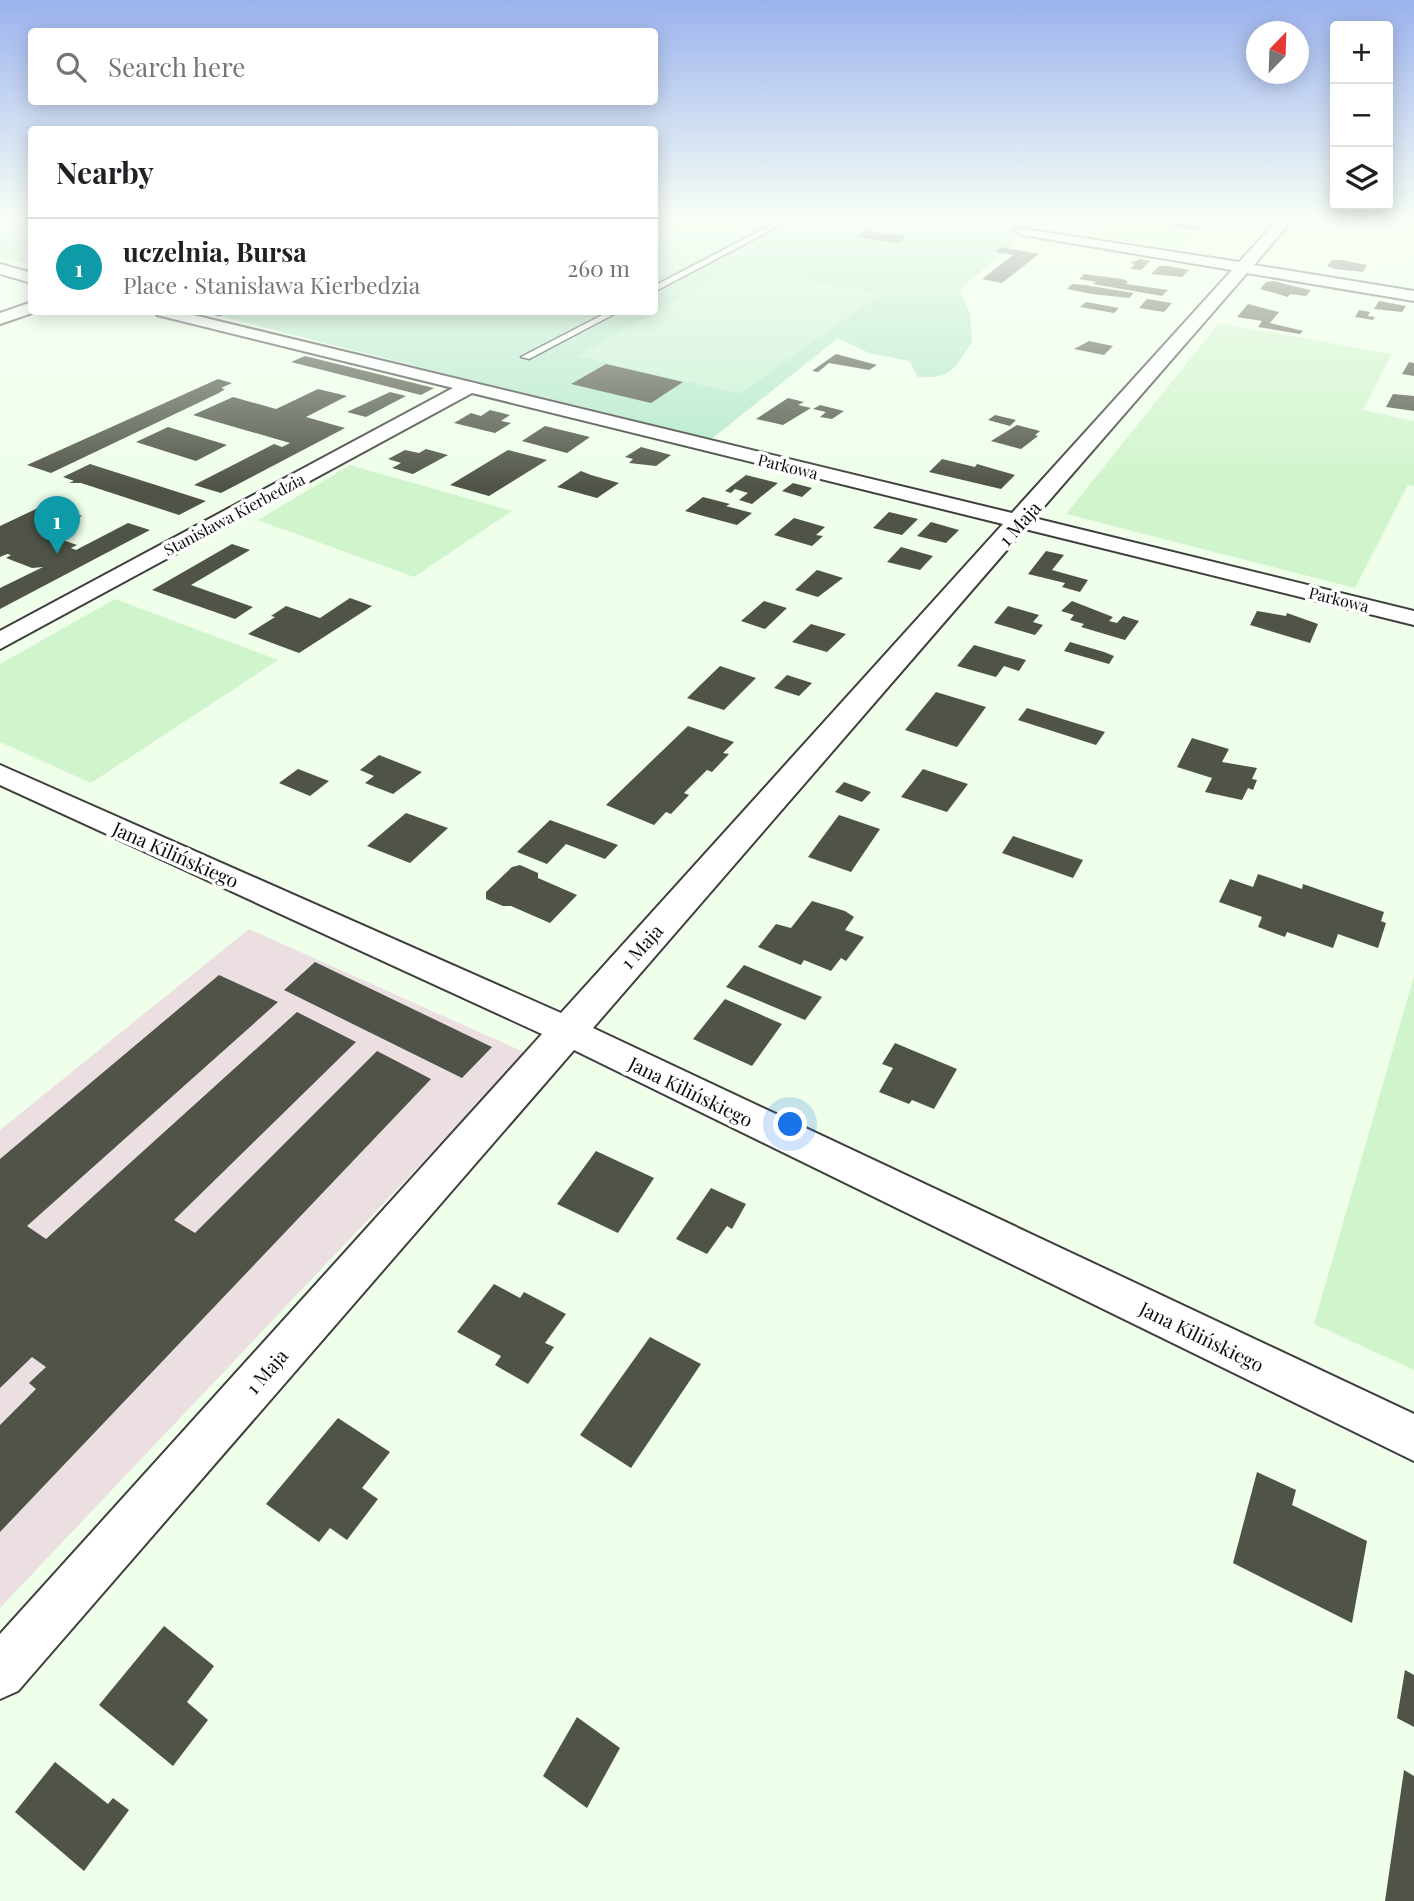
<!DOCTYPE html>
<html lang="en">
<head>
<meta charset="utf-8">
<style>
	:root { --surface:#fff; --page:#f6f6f6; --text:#202124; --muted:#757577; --line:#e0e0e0; --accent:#0b8043 }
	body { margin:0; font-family:"Playfair Display",serif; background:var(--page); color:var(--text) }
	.controls { position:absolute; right:21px; top:21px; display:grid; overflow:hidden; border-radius:7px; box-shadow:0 4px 18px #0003 }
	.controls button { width:63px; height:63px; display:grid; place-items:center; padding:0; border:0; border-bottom:2px solid var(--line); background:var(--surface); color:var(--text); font:35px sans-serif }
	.compass { position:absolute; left:1246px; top:21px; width:63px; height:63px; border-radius:50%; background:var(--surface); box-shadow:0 4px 18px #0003; rotate:23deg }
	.you { position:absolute; left:791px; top:1125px; width:24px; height:24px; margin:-18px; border:5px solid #fff; border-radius:50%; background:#1a73e8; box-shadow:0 0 0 10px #1a73e833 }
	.badge { display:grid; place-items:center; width:46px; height:46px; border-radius:50%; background:var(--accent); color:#fff; font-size:23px; font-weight:700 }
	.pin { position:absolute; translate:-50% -58px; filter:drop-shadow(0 2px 4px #0008) }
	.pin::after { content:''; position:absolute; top:37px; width:24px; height:21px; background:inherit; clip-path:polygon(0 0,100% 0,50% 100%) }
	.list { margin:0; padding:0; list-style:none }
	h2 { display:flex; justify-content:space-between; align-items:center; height:91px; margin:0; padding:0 28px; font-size:30px }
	h2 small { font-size:23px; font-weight:400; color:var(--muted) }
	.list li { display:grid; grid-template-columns:46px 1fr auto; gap:21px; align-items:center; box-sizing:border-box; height:98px; padding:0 28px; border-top:2px solid var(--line) }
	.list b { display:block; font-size:26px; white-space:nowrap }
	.list p { margin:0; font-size:23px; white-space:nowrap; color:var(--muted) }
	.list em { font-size:23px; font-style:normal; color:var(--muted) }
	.icon { flex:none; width:38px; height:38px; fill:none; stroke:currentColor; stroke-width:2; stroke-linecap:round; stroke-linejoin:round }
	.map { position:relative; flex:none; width:1414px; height:1901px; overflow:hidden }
	.search { position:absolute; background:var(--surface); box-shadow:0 4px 18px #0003; left:28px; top:28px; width:630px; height:77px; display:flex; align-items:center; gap:18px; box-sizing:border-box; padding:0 24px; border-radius:7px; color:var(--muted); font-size:26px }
	.panel { position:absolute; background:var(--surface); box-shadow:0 4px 18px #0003; left:28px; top:126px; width:630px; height:189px; border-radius:7px }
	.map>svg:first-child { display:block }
</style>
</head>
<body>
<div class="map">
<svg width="1414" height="1901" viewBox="0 0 1414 1901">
	<rect width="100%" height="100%" fill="#efffea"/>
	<!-- industrial -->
	<polygon fill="#ebdfe1" points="249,929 526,1053 0,1608 0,1130"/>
	<!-- farmland -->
	<g fill="#d0f4cb">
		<polygon points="1113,221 1198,234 1182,249 1095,236"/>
		<polygon points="1219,323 1392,354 1363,410 1414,421 1414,486 1408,485 1355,588 1066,514"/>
		<polygon points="350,465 512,511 414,577 258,520"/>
		<polygon points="115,599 278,660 91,783 0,742 0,664"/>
		<polygon points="1414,976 1414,1370 1314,1324"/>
	</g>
	<!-- green -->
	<path fill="#b5e8cb" d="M655,221h369l-11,10 2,11 -56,48 11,23 2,29c-19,27 -19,37 -54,35l-9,-16 -40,-8 -31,-15 -129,103 -506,-129h451z"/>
	<!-- cemetery -->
	<polygon fill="#bde0c6" points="0,221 31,221 31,261 23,263 0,258"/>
	<!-- pitch -->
	<g fill="#c7f0d3">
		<polygon points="655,221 772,221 655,281"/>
		<polygon points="735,267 881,294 739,394 577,356"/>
	</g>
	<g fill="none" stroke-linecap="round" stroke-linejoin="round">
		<!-- stream -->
		<polygon fill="#6c36cd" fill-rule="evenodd" points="224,312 231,312 218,317 215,315"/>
	</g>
	<!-- building -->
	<g fill="#505448">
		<polygon points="1174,222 1204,227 1199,231 1170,227"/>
		<polygon points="864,231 906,236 899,243 856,237"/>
		<polygon points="1001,247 1039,254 1002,283 982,279 1013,255 995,252"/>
		<polygon points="1140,259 1150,261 1141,270 1130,269 1135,264 1130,263"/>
		<polygon points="1332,260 1342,260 1367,265 1363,272 1335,269 1327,266"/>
		<polygon points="1159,266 1168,266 1189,270 1182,277 1151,274"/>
		<polygon points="1084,274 1122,279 1128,281 1126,284 1168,290 1162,296 1093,284 1096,282 1079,279"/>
		<polygon points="1275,281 1288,285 1311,290 1306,296 1290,294 1288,297 1260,289 1266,282"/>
		<polygon points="1072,284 1085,285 1134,293 1129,298 1092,294 1067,289"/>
		<polygon points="1147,299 1172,303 1164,312 1139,308"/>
		<polygon points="1379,301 1406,306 1402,312 1374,309"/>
		<polygon points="1086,302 1119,308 1114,313 1080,307"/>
		<polygon points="1248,304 1279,312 1270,323 1303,331 1300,334 1258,327 1262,321 1237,317"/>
		<polygon points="1359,310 1370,312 1368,316 1375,317 1373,320 1355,317"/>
		<polygon points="1089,341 1113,346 1104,355 1074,349"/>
		<polygon points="836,354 877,365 869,370 829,363 818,372 812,371"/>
		<polygon points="305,356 434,388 421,395 291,362"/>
		<polygon points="1409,362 1414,363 1414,376 1402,374"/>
		<polygon points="606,364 683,382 651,403 571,384"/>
		<polygon points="218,379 232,383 221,388 225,389 219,393 51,473 27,465"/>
		<polygon points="318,389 347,396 306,417 345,428 221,493 194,485 274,444 282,447 290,443 193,415 233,397 276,409"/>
		<polygon points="390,392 406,396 366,417 347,412"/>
		<polygon points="1393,394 1414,396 1414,411 1386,407"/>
		<polygon points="788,398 804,402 798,405 811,408 783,425 756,419"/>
		<polygon points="820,405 844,411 832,419 820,417 826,412 813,409"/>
		<polygon points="490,410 510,415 501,421 511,423 495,433 454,423 471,413 481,416"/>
		<polygon points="995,415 1016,420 1010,426 988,420"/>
		<polygon points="1017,425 1040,431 1035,435 1038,436 1021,449 991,441"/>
		<polygon points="545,426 590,437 567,453 522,441"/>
		<polygon points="168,427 227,445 196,461 136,442"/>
		<polygon points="641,447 671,455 656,466 629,463 633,459 625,457"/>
		<polygon points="426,449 448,455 413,474 392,468 401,463 388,459 405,450 419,453"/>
		<polygon points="508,450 547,460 489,496 450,485"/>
		<polygon points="942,459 975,467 977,464 1015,475 1001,489 929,472"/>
		<polygon points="90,464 206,501 179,515 81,483 69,483 74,481 63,477"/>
		<polygon points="581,471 591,475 619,483 597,498 557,487"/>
		<polygon points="746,475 778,483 752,504 739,500 748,493 735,489 731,493 725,491"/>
		<polygon points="793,483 812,488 802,497 782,491"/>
		<polygon points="703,497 730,504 726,506 752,513 737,525 685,511"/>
		<polygon points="57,499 74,505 63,510 82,516 41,537 51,536 77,545 71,548 76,550 128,523 150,530 0,609 0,588 43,567 32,568 6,558 11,555 7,554 0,557 0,526"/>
		<polygon points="889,512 918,519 902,535 873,528"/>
		<polygon points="794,518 825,527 816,535 823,536 812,546 774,535"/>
		<polygon points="931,522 959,530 946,543 917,536"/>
		<polygon points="232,544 250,550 191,585 253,607 235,619 152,590"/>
		<polygon points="901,547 933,556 920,570 887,562"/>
		<polygon points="1046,551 1064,555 1052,570 1088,580 1080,592 1062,587 1065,583 1028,574"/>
		<polygon points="817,570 843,578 818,597 795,590"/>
		<polygon points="350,598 372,606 299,653 248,634 275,617 271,616 286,606 320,618"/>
		<polygon points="764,601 787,608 765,629 741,621"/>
		<polygon points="1072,601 1113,617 1109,621 1117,623 1123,616 1139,621 1125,640 1081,627 1084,624 1070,620 1074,615 1061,611"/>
		<polygon points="1008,606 1039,615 1033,622 1043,625 1035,635 994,623"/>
		<polygon points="1257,611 1286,616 1287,613 1318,624 1310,643 1250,625"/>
		<polygon points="811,624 846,634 827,652 792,642"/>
		<polygon points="1070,642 1104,652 1114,656 1109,664 1064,651"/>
		<polygon points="974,645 1026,660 1019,671 1004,666 996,677 957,666"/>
		<polygon points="720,666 756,678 724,710 687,698"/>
		<polygon points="787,675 812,683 799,696 774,688"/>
		<polygon points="936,692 986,707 957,747 905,730"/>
		<polygon points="1027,708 1072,722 1105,732 1096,745 1018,720"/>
		<polygon points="688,726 734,742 723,753 729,754 712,772 707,770 684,793 689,795 671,814 666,812 654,825 606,805"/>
		<polygon points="1192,738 1229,749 1222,762 1257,768 1252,779 1257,780 1253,790 1248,788 1242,800 1205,792 1212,778 1177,767"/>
		<polygon points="379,755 422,772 393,794 365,783 374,776 360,770"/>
		<polygon points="298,769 329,781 310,796 279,783"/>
		<polygon points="923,769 968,784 947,812 901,797"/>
		<polygon points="844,782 871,792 862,802 835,792"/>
		<polygon points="406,813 448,828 410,863 367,846"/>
		<polygon points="839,815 880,829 851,872 808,857"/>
		<polygon points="550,820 618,845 605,859 566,844 547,864 517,852"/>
		<polygon points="1013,836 1083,860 1073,878 1002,853"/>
		<polygon points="520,865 538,873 538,878 577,895 550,923 511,906 503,906 486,899 486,892 512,867"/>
		<polygon points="1258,874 1302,889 1303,884 1384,912 1381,921 1386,923 1378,948 1338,934 1333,948 1287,932 1285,937 1258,927 1262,917 1219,902 1230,879 1253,887"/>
		<polygon points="812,901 845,911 854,917 845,930 864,937 846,961 841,958 831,971 804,960 801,965 758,947 776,924 791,928"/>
		<polygon points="315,962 492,1047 462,1078 284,990"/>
		<polygon points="744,965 822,997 805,1020 726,987"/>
		<polygon points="219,975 278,1002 27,1226 46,1239 297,1012 356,1042 174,1220 195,1233 377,1051 431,1079 0,1532 0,1425 36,1389 29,1383 46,1367 32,1357 0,1388 0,1159"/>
		<polygon points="725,999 782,1024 752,1066 693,1039"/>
		<polygon points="895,1043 957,1069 934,1109 912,1100 909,1104 879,1092 893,1068 882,1064"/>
		<polygon points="596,1151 654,1178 618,1233 557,1204"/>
		<polygon points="711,1188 746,1204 732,1229 727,1226 707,1254 676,1239"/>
		<polygon points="494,1284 520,1298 524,1292 566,1314 545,1343 554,1347 528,1384 495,1365 501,1356 457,1332"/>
		<polygon points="650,1337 701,1364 631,1468 580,1435"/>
		<polygon points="338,1418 390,1452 362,1488 378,1499 347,1540 330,1528 319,1542 266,1504"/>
		<polygon points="1257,1472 1296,1490 1292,1505 1367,1541 1352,1623 1233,1563"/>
		<polygon points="164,1626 214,1666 187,1702 208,1720 173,1766 99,1705"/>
		<polygon points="1405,1670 1414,1675 1414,1727 1397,1718"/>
		<polygon points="577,1717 620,1748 587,1808 543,1776"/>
		<polygon points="55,1762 108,1804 113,1798 129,1810 84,1871 15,1812"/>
		<polygon points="1404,1770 1414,1776 1414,1901 1385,1901"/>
	</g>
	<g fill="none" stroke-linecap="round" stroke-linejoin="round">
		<defs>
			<g id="lane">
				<polygon points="779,221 788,221 654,292 654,286"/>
				<polygon points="608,312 618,312 529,359 521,357"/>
			</g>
			<g id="street">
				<polygon points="1277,221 1291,221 1254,265 1414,291 1414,301 1247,273 1034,518 1414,611 1414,625 1025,529 593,1028 1414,1414 1414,1461 574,1050 18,1691 0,1699 0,1634 542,1034 0,785 0,765 561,1013 1003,524 472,393 0,649 0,631 453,388 157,315 155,312 181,312 1012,513 1232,270 1023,235 1016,231 1018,228 1239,262"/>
				<polygon points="0,264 32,273 32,283 0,274"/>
				<polygon points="32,302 32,312 35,312 0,324 0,313"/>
			</g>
		</defs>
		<!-- lane casing -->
		<use href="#lane" stroke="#3f3f3f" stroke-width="3"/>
		<!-- street casing -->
		<use href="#street" stroke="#3f3f3f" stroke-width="4"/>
		<!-- lane -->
		<use href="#lane" fill="#fff" fill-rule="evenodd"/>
		<!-- street -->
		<use href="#street" fill="#fff" fill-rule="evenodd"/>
	</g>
	<!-- sky -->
	<linearGradient id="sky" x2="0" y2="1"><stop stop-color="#9bb2ee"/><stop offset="0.45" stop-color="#f8fff6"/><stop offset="1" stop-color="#f8fff6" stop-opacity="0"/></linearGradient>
	<rect width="1414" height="487" fill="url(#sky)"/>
	<g text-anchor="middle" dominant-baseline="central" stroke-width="7" stroke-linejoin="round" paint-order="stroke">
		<!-- far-street labels -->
		<g font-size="16" fill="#0c0c0c" stroke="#fff">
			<text transform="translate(788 466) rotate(14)">Parkowa</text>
			<text transform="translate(234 514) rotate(-28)">Stanisława Kierbedzia</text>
			<text transform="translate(1339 599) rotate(14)">Parkowa</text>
		</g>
		<!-- street labels -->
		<g font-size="19" fill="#0c0c0c" stroke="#fff">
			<text transform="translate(1019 523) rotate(-48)">1 Maja</text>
			<text transform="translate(176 854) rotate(24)">Jana Kilińskiego</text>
			<text transform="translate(641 946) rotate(-48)">1 Maja</text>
			<text transform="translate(691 1091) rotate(26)">Jana Kilińskiego</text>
			<text transform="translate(1202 1336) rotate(26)">Jana Kilińskiego</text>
			<text transform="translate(266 1371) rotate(-49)">1 Maja</text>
		</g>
	</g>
</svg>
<div class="controls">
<button>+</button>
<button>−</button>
<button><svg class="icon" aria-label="layers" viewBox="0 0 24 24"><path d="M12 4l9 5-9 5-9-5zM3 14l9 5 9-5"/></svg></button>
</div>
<svg class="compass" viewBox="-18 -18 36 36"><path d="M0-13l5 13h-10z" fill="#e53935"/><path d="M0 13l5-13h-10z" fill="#757577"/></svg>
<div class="you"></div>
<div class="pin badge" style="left:57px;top:554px;background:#0f9aa8">1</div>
<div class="search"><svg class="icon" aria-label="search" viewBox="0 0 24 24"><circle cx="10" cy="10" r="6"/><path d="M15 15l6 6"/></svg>Search here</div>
<section class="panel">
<h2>Nearby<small></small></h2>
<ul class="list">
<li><span class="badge" style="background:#0f9aa8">1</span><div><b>uczelnia, Bursa</b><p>Place · Stanisława Kierbedzia</p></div><em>260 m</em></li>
</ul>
</section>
</div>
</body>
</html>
